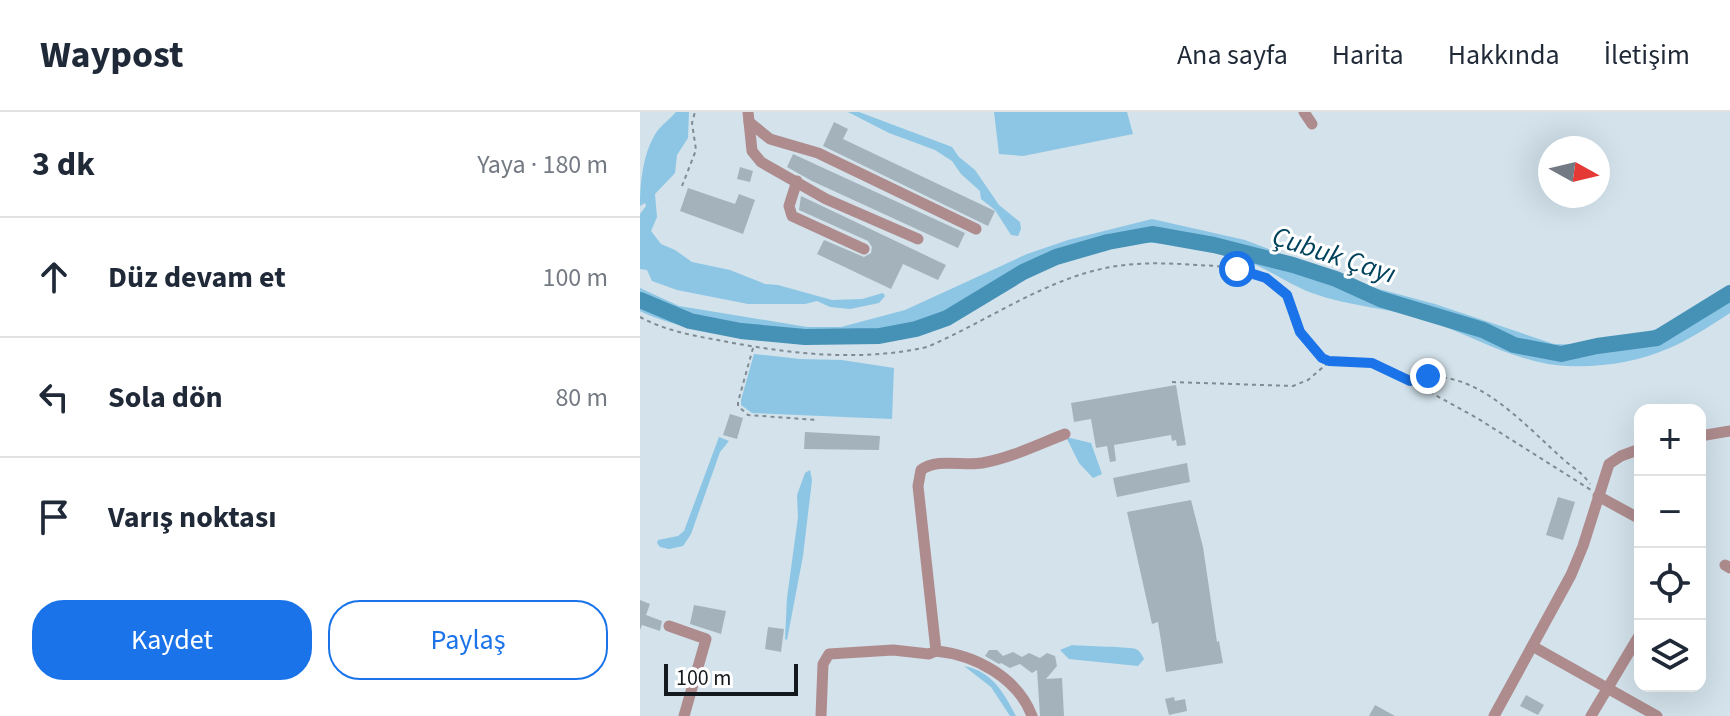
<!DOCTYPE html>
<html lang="tr">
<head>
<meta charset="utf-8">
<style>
	:root { --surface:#fff; --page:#f2f2f3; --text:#1f2937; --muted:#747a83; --line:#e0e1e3; --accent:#1a73e8 }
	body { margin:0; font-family:"Source Sans 3",sans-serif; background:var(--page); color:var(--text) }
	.controls { position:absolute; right:24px; bottom:24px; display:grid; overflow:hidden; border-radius:16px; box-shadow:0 8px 32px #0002 }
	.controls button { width:72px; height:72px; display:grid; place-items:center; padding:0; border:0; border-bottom:2px solid var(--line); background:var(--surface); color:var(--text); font:40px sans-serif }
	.compass { position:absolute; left:898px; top:24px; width:72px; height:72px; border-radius:50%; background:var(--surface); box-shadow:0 8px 32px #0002; rotate:98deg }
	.scale { position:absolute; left:24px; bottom:20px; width:134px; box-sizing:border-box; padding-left:8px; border:4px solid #13191c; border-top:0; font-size:22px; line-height:28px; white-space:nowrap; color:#13191c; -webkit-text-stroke:6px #fff; paint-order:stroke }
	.stop { position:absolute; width:24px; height:24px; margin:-18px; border:6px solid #1a73e8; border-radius:50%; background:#fff }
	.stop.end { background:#1a73e8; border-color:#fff; box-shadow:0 2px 8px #0008 }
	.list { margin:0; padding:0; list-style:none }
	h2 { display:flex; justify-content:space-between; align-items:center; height:104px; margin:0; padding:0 32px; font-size:34px }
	h2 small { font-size:26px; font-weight:400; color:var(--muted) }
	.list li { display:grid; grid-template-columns:52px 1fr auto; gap:24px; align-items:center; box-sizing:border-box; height:120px; padding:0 32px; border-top:2px solid var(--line) }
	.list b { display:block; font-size:30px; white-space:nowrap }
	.list em { font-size:26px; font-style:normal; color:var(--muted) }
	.actions { display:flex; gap:16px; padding:24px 32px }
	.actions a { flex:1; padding:18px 0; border:2px solid var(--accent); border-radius:32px; text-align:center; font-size:28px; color:var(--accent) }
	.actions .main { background:var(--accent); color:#fff }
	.icon { flex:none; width:44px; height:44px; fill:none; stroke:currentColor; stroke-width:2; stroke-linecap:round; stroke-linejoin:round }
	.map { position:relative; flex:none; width:1090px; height:604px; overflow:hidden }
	header { display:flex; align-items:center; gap:48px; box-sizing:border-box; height:112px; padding:0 40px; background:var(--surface); border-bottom:2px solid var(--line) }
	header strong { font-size:38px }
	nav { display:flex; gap:44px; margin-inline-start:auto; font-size:28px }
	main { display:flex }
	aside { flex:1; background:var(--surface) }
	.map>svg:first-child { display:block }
</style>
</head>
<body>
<header>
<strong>Waypost</strong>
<nav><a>Ana sayfa</a><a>Harita</a><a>Hakkında</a><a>İletişim</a></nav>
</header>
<main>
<aside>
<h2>3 dk<small>Yaya · 180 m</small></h2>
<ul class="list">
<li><svg class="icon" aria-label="ahead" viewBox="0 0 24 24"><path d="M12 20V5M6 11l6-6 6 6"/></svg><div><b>Düz devam et</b></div><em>100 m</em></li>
<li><svg class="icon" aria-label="left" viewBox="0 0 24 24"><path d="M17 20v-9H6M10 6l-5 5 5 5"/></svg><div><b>Sola dön</b></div><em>80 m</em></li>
<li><svg class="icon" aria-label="arrive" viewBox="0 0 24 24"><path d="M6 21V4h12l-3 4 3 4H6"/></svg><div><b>Varış noktası</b></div></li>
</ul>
<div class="actions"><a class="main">Kaydet</a><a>Paylaş</a></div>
</aside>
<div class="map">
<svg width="1090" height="604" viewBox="0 0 1090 604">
	<rect width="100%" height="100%" fill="#d3e2eb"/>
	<!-- green -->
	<g fill="#8cc6e4">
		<path d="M36,0h13l-1,26 -11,17 -2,18 -20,21 2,23 -6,14 10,13 14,6 17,12 38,8 35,14 13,1 54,15 30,-1 21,-6 2,3 -6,7 -29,6 -20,-2 -13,-6 -12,3h-57l-71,-14 -25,-9 -5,-11 -7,-1v-55l6,-8 -1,-3 -5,3c0,-24 3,-55 18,-76 6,-7 12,-11 18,-18z"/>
		<polygon points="208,0 219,0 312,35 319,45 335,58 359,93 380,110 381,117 378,124 371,123 355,98 341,87 340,79 321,62 312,49 295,38 249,21"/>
		<polygon points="354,0 487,0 493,22 383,44 359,42"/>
		<path d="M512,107l93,21 119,45 71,19 119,40 35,1 62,-14 15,-6 64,-38v26c-20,13 -41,27 -63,36 -38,17 -96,23 -136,11 -35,-9 -67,-27 -101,-39 -38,-13 -80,-14 -118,-28 -22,-8 -42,-23 -65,-32 -28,-11 -64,-17 -94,-18 -80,-4 -143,50 -211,83 -62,30 -241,16 -302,-15v-23l39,18 128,21h34l64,-17 122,-56 41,-14z"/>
		<polygon points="114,242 160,247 202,248 254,256 252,307 112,301 101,293 101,288"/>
		<polygon points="79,325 89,329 80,340 51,422 43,434 29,437 20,435 17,431 18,428 38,424 44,419"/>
		<polygon points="426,325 451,331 462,362 453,366 439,351"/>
		<polygon points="170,358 172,368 163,444 147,528 145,527 147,486 158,405 157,383 165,361"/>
		<path d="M432,533c9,1 61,2 64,4 4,2 6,6 8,10l-6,7 -69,-7 -9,-9z"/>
		<path d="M324,554c28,5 40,27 52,50h-6l-19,-29z"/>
	</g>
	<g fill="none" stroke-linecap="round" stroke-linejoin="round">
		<!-- river -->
		<polyline stroke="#4691b6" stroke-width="16" points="0,188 50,209 101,219 165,225 239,224 276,217 307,206 383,160 416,145 468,130 512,122 574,133 653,153 696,167 740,187 843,218 874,233 921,242 957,234 1017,226 1090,181"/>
	</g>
	<!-- building -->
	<g fill="#a4b3bb">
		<polygon points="194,10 208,17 203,27 355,99 348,114 183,34"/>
		<polygon points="153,42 325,121 318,136 172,69 147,55"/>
		<polygon points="100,55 113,59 110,70 97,67"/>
		<polygon points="48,76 95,92 99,82 115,88 103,122 40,99"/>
		<polygon points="161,84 306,153 298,168 263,152 251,177 177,142 184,128 224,145 231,141 232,135 228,129 159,98"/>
		<polygon points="536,273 546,333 537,334 536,328 532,329 531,323 474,333 476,349 470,350 467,334 456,336 451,307 434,310 431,291"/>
		<polygon points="90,302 103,306 97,327 83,323"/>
		<polygon points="165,320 240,324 239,338 164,337"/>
		<polygon points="547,351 550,370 477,385 473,366"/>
		<polygon points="918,385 935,390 923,428 906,423"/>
		<polygon points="551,388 563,435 577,530 579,529 583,551 526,560 518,510 512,512 487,400"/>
		<polygon points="0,488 10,492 6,503 22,509 20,519 2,513 0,518"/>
		<polygon points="54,493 86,499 81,522 50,512"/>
		<polygon points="128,515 144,517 141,540 125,537"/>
		<polygon points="349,538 357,538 363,544 373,540 382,545 389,541 400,546 407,541 415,544 417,554 406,567 422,566 424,604 400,604 397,558 392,561 380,552 370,556 361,551 359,552 345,544"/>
		<polygon points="886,583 904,593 898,603 880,594"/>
		<polygon points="534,585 535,589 545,587 547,599 529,603 525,587"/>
		<polygon points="735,593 755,604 729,604"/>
	</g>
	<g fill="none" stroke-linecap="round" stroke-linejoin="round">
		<!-- path -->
		<g stroke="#808b92" stroke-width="2" stroke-dasharray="4 4" stroke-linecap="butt">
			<polyline points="42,74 56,38 52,11 55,0"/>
			<path d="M0,205c26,14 55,19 83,24 67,13 137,21 204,6 59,-25 120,-69 184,-80 27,-5 57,-4 85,-2 24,1 50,2 71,14 31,17 26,56 54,77 11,9 47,6 65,12l91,50 114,72"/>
			<polyline points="113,236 98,290 98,294 108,303 177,308"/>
			<path d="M771,268c61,-18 112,44 152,79 10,9 19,13 27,25"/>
			<polyline points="532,270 653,274 668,268 689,250"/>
		</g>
		<!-- minor -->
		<g stroke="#ae8c8e" stroke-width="11">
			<polyline points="108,0 112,39 121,50 186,87 278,127"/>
			<polyline points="664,0 672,12"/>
			<polyline points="109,10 130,27 178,41 336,117"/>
			<polyline points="157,69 149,94 152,104 224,137"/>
			<polyline points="1060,324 1090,319"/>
			<polyline points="958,384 1000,407"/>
			<polyline points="1085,453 1090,456"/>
			<polyline points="29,514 66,527 44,604"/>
			<polyline points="894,535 1017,604"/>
			<path d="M296,539c40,4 82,27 96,65"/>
			<path d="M181,604l2,-52 6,-10 64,-4 36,4 7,-3 -18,-165 3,-16c16,-12 42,-4 61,-7 29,-5 57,-19 83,-29"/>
			<polyline points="854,604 931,463 943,434 969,352 981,344 1000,337"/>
			<polyline points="951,604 1000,522"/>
		</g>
	</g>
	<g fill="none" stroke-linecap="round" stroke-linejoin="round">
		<!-- route -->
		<polyline stroke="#1a73e8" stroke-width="10" points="597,157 626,166 647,183 660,220 682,246 689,249 732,251 770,269 788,264"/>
	</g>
	<g text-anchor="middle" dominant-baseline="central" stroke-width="6" stroke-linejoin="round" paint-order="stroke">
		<!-- water labels -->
		<g font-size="28" font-style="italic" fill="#00425c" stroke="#fff">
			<text transform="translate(694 143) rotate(18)">Çubuk Çayı</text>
		</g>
	</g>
</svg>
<div class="controls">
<button>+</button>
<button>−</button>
<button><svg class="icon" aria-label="locate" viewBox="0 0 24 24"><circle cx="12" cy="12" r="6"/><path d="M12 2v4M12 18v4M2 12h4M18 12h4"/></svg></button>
<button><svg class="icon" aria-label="layers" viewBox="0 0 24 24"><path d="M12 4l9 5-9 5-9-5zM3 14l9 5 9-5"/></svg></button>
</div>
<svg class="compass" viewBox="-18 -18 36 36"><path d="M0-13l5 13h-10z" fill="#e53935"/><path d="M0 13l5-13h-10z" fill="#747a83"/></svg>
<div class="scale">100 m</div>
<div class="stop" style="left:597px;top:157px"></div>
<div class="stop end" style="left:788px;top:264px"></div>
</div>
</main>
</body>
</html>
